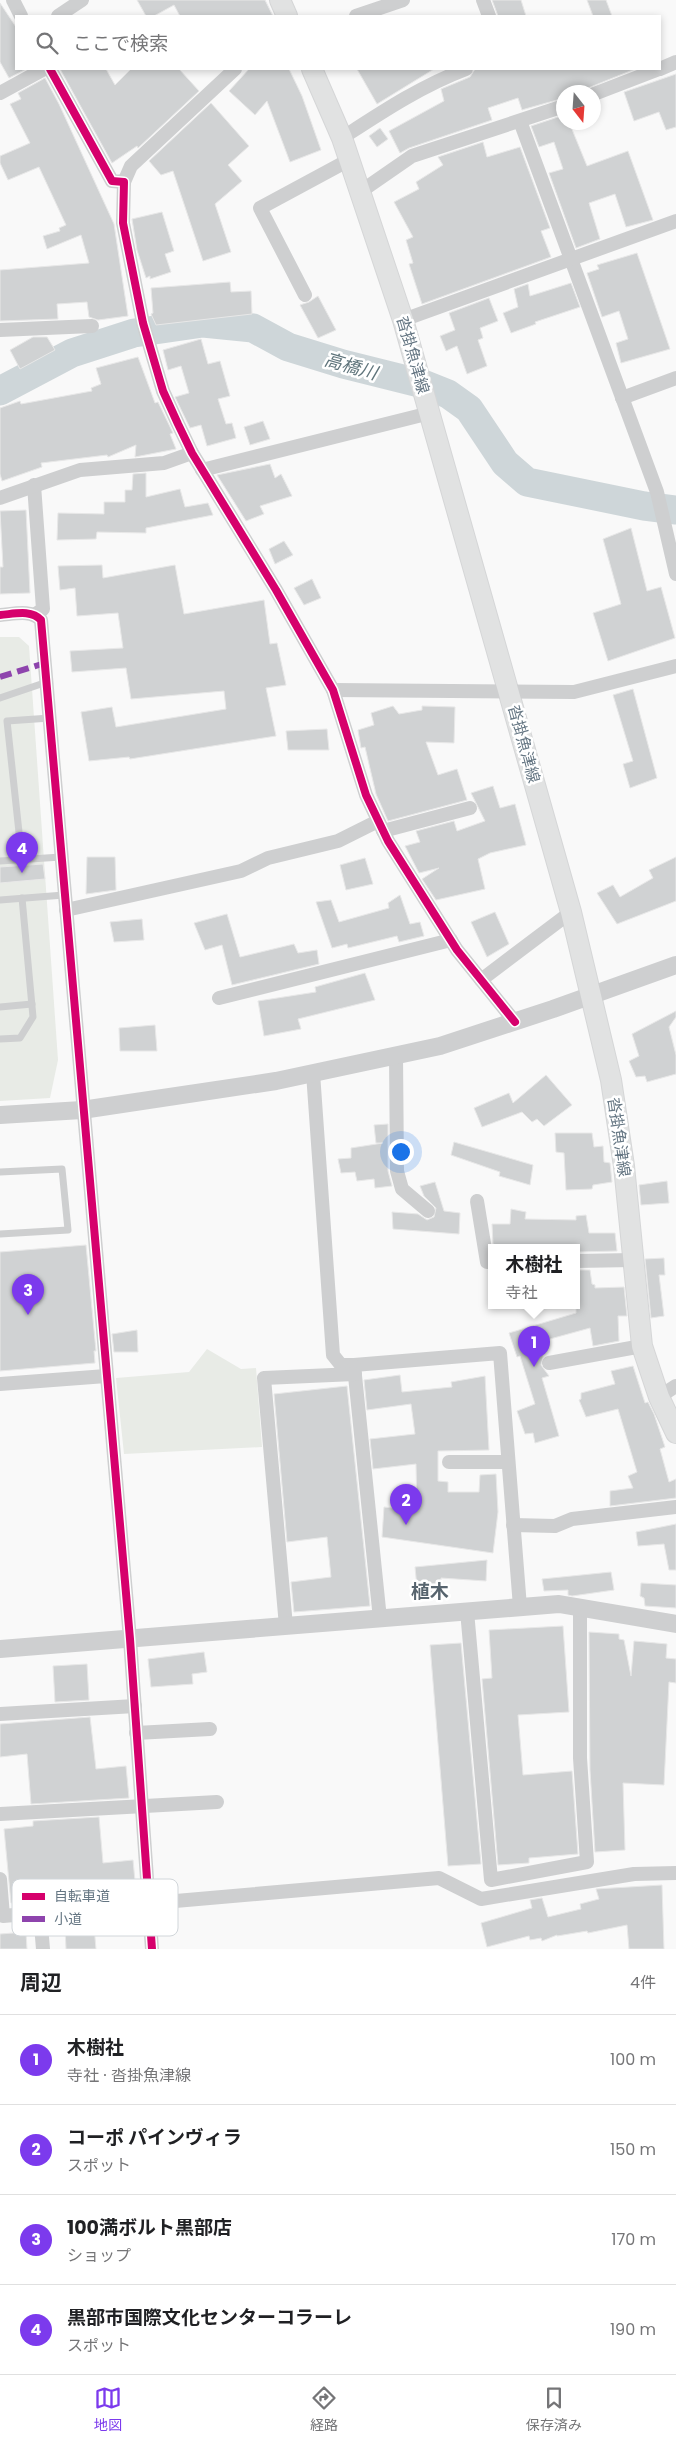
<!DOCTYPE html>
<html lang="ja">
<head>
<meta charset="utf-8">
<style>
	:root { --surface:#fff; --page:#f2f2f2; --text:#202124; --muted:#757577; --line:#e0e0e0; --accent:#7c3aed }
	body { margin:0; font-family:Poppins,"Noto Sans JP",sans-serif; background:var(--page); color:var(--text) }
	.compass { position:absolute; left:556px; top:85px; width:45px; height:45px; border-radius:50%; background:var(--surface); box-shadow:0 2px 8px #0003; rotate:163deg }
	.you { position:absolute; left:400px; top:1151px; width:18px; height:18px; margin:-12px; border:4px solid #fff; border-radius:50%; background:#1a73e8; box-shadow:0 0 0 8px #1a73e833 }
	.badge { display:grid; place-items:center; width:32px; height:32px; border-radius:50%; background:var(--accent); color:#fff; font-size:16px; font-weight:700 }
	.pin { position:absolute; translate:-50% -41px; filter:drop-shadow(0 1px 2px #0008) }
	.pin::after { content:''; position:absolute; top:26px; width:18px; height:15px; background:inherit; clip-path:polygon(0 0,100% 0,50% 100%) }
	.popup { position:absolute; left:488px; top:1244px; width:92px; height:65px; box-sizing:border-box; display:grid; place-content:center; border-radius:0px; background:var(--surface); filter:drop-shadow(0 1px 4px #0005); font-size:16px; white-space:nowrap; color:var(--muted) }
	.popup b { font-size:19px; color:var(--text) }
	.popup::after { content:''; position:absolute; left:50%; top:100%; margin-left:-10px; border:10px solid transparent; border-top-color:var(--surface) }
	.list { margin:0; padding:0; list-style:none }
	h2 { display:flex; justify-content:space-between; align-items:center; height:65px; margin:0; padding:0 20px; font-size:21px }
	h2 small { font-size:16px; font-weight:400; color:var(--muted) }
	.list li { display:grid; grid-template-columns:32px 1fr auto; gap:15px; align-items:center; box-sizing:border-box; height:90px; padding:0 20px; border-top:1px solid var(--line) }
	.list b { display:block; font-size:19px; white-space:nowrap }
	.list p { margin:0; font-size:16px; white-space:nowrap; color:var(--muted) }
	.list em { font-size:16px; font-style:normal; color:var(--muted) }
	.icon { flex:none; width:28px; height:28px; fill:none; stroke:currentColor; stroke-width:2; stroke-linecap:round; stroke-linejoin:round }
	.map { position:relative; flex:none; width:676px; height:1949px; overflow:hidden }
	.search { position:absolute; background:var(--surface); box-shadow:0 2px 8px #0003; left:15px; right:15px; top:15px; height:55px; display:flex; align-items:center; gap:12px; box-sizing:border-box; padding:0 18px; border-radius:0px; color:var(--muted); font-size:19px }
	.sheet { height:425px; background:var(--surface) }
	nav { display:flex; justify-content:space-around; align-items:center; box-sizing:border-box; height:70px; border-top:1px solid var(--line); background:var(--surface); font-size:14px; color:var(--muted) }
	nav a { display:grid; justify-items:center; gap:2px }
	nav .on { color:var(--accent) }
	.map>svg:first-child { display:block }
</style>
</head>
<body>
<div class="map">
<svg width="676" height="1949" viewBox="0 0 676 1949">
	<rect width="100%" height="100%" fill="#f9f9f9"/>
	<!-- green -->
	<g fill="#e8ebe6">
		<polygon points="0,637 19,637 29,646 58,1060 50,1098 0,1101"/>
		<polygon points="207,1349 241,1369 256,1368 262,1447 124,1454 116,1378 189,1372"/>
	</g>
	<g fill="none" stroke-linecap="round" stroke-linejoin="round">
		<!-- river -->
		<polyline stroke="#ced6d9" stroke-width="29" points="0,391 72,353 134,333 203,323 253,328 288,347 343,364 423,384 448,394 469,409 505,463 527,482 644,506 676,510"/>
	</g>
	<!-- building -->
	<g fill="#d0d2d3" stroke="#e8e8e8">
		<polygon points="137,0 265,0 273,16 180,16 174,5 154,16 146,16"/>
		<polygon points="492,0 521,0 526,16 498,16"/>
		<polygon points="587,0 606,0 612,16 593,16"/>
		<polygon points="0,3 16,27 16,69 26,69 9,78 0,62"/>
		<polygon points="60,69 106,69 115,85 131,69 179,69 199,91 138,148 137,146 112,163"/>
		<polygon points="249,69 289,69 302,96 321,150 290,162 267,101 255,115 229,91"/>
		<polygon points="357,69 434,69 377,104"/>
		<polygon points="475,69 635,69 588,88 574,92 564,92 564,98 525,109 522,110 518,98 488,108 492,120 409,148 400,153 389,131 444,101 441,89 470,77"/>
		<polygon points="676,74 676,127 666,130 659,112 634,121 624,92"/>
		<polygon points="45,78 59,104 114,224 128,316 98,320 89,317 87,302 57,304 58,319 0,321 0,270 89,263 81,235 47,249 43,236 60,231 59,228 66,225 39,167 8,180 0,163 0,156 30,143 10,104 21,99 18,93"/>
		<polygon points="211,103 249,146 228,165 242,181 215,204 231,252 203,261 173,171 161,175 149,161"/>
		<polygon points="564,115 564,122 569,122 587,166 628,151 653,220 626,227 615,194 589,203 600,239 576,248 549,173 563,169 554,142 539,147 531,126"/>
		<polygon points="380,128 388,139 377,147 369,136"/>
		<polygon points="483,142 487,157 520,147 550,228 541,231 551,257 422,304 409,264 413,263 406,240 413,237 394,202 419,189 416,182 443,165 438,157"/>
		<polygon points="162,212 174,251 165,254 171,272 150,279 150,276 146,278 137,250 132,219"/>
		<polygon points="637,253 670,349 621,363 616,343 628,339 619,311 602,317 587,273 599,269 597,265"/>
		<polygon points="230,282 231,292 251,291 252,314 156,325 151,314 153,313 151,288"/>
		<polygon points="571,283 580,307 535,322 536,324 511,333 503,313 518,307 514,289 528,284 530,296"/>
		<polygon points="318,296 336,330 318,338 300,305 309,302"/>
		<polygon points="489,298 498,321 480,328 483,338 478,340 487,366 467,374 457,346 446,351 440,336 455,330 449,313"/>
		<polygon points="33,337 47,337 55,350 20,369 10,350"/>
		<polygon points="201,339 208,364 220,361 230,396 218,399 226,424 232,423 236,438 207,446 201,425 190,428 175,397 189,393 181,366 168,370 163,350"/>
		<polygon points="138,357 155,403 158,402 173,433 170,434 176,449 135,457 136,445 108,457 107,455 41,463 42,467 2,481 0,474 0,408 20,401 21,404 92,391 91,388 101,384 96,368"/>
		<polygon points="263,421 270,439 250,445 244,427"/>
		<polygon points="270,464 275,478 281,474 292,496 260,506 264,514 246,521 217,475"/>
		<polygon points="146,473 146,497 180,489 185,507 208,503 213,515 146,528 146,533 97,532 96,539 57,540 58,513 104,514 104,502 125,502 125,490 132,490 133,474"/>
		<polygon points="26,510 30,593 0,594 0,567 3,567 0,511"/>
		<polygon points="631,528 647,591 661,587 675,638 608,661 593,613 621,604 603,539"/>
		<polygon points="284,541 293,555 275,564 269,549"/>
		<polygon points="102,565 103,578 175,565 184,614 264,600 270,644 277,643 286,685 266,688 276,736 130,759 129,757 89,761 81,712 112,707 116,727 226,709 224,691 131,699 126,668 72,672 70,651 123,648 118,613 77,616 75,588 60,590 58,566"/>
		<polygon points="312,579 321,598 304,605 294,588"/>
		<polygon points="633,689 657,778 630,788 623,764 633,761 613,695"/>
		<polygon points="393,706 399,714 422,710 422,706 455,707 454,743 426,742 438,775 457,769 467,800 388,821 376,794 365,747 361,748 358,730 374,725 371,713"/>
		<polygon points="327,729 329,750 288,750 286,731"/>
		<polygon points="493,786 500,808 515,804 526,845 490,853 478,859 485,889 436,900 422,879 439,868 419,873 405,846 420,842 416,831 454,821 457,831 485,821 471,793"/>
		<polygon points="87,857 115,857 116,890 86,894"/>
		<polygon points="676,857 676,901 617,924 597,893 613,885 620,897 653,878 649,870"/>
		<polygon points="365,858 373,884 346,890 340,865"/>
		<polygon points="43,864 45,879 0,883 0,867"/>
		<polygon points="400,895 410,924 420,922 424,936 399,942 397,936 348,948 347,944 332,948 316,902 331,900 339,922 389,908 388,903"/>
		<polygon points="495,912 509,944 487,957 471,922"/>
		<polygon points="227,914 240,957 294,944 298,953 317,950 319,964 232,985 222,945 205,950 194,923"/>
		<polygon points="142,919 144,940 114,942 110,922"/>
		<polygon points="365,973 375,1000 298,1019 301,1029 264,1036 258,1001 316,992 315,987"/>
		<polygon points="676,1011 676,1017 669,1027 676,1055 676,1074 647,1082 645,1076 636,1077 629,1061 639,1056 632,1034"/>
		<polygon points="155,1025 157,1051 120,1051 119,1028"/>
		<polygon points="546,1075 572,1105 544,1126 537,1119 532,1122 522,1112 482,1127 474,1108 509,1093 513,1103"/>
		<polygon points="388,1124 388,1171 392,1186 375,1188 374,1179 357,1181 355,1172 341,1173 338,1159 351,1158 351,1148 383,1143 376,1143 374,1125"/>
		<polygon points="555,1133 592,1133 594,1147 603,1146 604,1162 610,1163 612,1182 593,1185 592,1189 566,1190 564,1153 556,1152"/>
		<polygon points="454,1142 533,1165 530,1185 499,1176 500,1172 451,1155"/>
		<polygon points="667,1181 669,1203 641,1205 639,1185"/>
		<polygon points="435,1182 444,1211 460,1213 459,1234 393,1229 392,1212 418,1214 427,1220 434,1217 436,1208 424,1196 420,1186"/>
		<polygon points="511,1209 526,1212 525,1219 576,1220 576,1216 586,1215 589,1233 615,1233 617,1251 576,1252 576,1248 498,1248 499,1246 493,1244 492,1224 510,1224"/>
		<polygon points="86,1245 96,1351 94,1351 95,1363 0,1371 0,1252"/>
		<polygon points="664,1258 665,1275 659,1275 664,1316 651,1318 645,1259"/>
		<polygon points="576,1270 590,1270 592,1284 595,1285 595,1288 624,1287 627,1316 618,1316 619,1341 593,1346 590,1328 539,1342 543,1357 541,1365 549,1376 542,1378 559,1436 535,1443 533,1433 525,1434 517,1411 535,1404 520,1356 517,1357 509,1333 576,1313"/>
		<polygon points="137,1330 138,1352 114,1352 112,1334"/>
		<polygon points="633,1366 645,1403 648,1402 654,1414 665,1447 660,1449 669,1482 676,1479 676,1498 610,1506 610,1491 633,1488 628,1476 637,1472 618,1409 586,1417 579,1400 581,1399 581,1393 615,1384 611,1371"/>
		<polygon points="400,1375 402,1392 452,1387 451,1382 485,1376 489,1450 438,1451 438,1481 448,1482 448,1492 479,1492 480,1475 496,1474 498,1512 493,1553 382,1537 384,1507 417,1511 416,1464 373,1469 370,1439 415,1434 411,1404 367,1410 364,1380"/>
		<polygon points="347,1386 370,1606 294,1612 291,1582 331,1577 327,1537 287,1542 274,1394"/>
		<polygon points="676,1524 676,1570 669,1570 664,1544 638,1546 636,1532"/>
		<polygon points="487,1560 486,1581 441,1578 443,1597 418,1598 415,1567"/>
		<polygon points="611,1572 614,1590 572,1596 568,1595 568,1590 544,1591 542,1579"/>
		<polygon points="641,1583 676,1585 676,1608 645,1606 644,1598 640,1596"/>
		<polygon points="563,1626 569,1712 518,1715 523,1775 572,1771 578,1854 529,1858 529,1863 498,1865 482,1679 492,1678 489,1630"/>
		<polygon points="589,1632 619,1634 619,1639 624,1640 631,1676 634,1641 667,1644 666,1658 676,1659 676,1683 669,1682 664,1785 623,1783 625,1850 595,1852 590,1770"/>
		<polygon points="461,1643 481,1864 448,1866 430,1645"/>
		<polygon points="204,1652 207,1672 192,1674 193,1684 151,1687 148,1659"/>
		<polygon points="87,1664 89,1700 55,1702 53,1666"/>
		<polygon points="90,1717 96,1769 126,1766 129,1798 31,1804 27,1754 0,1757 0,1724"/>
		<polygon points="99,1817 103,1863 133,1860 136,1892 11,1903 4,1829 33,1826 33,1821"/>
		<polygon points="662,1885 664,1949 629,1949 627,1925 588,1933 587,1931 557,1936 557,1935 542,1941 541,1938 530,1940 529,1936 487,1947 481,1923 532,1908 530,1900 542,1898 548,1917 581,1909 580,1904 599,1899 596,1889"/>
		<polygon points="94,1926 96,1949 66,1949 65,1928"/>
		<polygon points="26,1932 27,1949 0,1949 0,1934"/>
	</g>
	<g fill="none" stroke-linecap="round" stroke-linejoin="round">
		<defs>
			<g id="secondary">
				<polyline points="280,0 287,16"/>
				<polyline points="312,69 342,138 403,320 571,912 611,1080 624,1166 642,1346 659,1397 676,1433"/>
			</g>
		</defs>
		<!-- secondary casing -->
		<use href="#secondary" stroke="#d5d6d7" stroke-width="22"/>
		<!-- service -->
		<g stroke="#cecfd0" stroke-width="7">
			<polyline points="0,698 47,682"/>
			<polyline points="22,860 7,721 50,718"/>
			<polyline points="0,861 61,857"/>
			<polyline points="0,900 64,895"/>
			<polyline points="0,1007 32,1004"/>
			<polyline points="0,1039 20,1038 33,1017 22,898"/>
			<polyline points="0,1172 62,1169 68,1230 0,1234"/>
		</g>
		<!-- minor -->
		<g stroke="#cecfd0" stroke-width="14">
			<polyline points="13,0 21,16"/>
			<polyline points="483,0 489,16"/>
			<polyline points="58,16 82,0"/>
			<polyline points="356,16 403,0"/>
			<polyline points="50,69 112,181 124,182 123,223 143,323 163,391 178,424 192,453 276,590 333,690 366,795 388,841 457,950 515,1022"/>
			<polyline points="660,69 676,62"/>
			<polyline points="0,93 44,69"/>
			<polyline points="594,94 659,69"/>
			<polyline points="520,121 657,492 676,574"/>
			<path d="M342,138c40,-26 79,-52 124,-69"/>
			<polyline points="124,182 131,166 235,69"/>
			<polyline points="360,192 412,156 564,106"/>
			<polyline points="305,295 260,208 349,160"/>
			<polyline points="403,320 676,221"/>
			<polyline points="0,330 92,326"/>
			<polyline points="622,398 676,378"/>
			<polyline points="202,470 430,413"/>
			<polyline points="34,485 43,609 36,614"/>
			<polyline points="0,498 80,470 164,463 192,453"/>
			<path d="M0,615c14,-1 31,-6 41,5l89,1019 22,310"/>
			<polyline points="333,690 574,692 676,666"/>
			<polyline points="383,831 470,808"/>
			<polyline points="66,910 241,871 268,858 338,841 378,821"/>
			<polyline points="481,980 571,912"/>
			<polyline points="219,998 451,940"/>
			<polyline points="396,1055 397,1171 402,1189 428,1211"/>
			<polyline points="313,1073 333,1355 341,1365 354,1365 500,1353 520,1607"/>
			<polyline points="477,1201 487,1262 492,1262"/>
			<polyline points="576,1261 633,1260"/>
			<polyline points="549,1363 642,1346"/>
			<polyline points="354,1366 380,1619"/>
			<polyline points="0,1384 106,1376"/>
			<polyline points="659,1397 676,1386"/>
			<polyline points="449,1462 508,1462"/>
			<polyline points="513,1525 555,1526 572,1519 676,1507"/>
			<polyline points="467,1611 491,1880 587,1862 580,1758 580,1606"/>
			<polyline points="286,1626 264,1378 355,1374"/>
			<polyline points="0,1714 135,1706"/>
			<polyline points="136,1733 210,1729"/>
			<polyline points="0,1814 217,1802"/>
			<polyline points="0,1879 3,1916 439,1878 481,1899 634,1874 676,1873"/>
			<polyline points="40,1913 43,1949"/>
		</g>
		<!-- tertiary -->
		<g stroke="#cecfd0" stroke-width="18">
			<polyline points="0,1115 82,1110 276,1081 440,1046 553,1009 676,965"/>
			<polyline points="0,1649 559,1604 676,1624"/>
		</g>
		<!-- secondary -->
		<use href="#secondary" stroke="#e1e2e2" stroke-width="20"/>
		<!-- quiet -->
		<polyline stroke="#8e44ad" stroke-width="6" stroke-dasharray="12 6" stroke-linecap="butt" points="0,677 45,663"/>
		<defs>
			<g id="cycleway">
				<polyline points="50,69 112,181 124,182 123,223 143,323 163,391 178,424 192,453 276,590 333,690 366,795 388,841 457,950 515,1022"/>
				<path d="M0,615c14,-1 31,-6 41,5l89,1019 22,310"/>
			</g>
		</defs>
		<!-- cycleway casing -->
		<use href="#cycleway" stroke="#fff" stroke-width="11"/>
		<!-- cycleway -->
		<use href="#cycleway" stroke="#d6006c" stroke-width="8"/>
	</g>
	<g text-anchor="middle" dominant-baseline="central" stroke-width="5" stroke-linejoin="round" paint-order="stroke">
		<!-- street labels -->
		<g font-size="16" fill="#657683" stroke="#fff">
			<text transform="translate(413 355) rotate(74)">沓掛魚津線</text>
			<text transform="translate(524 744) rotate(75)">沓掛魚津線</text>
			<text transform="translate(619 1137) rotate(82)">沓掛魚津線</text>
		</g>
		<!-- water labels -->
		<g font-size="18" font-style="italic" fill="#60757c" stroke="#fff">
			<text transform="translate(351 366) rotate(16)">高橋川</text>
		</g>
		<!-- quarter labels -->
		<g font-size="19" font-weight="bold" fill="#57646e" stroke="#fff">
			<text x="430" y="1591">植木</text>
		</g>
	</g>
	<!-- legend -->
	<rect x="12" y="1879" width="166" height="57" rx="8" fill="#fff" stroke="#d1d6da" stroke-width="1"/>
	<rect x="22" y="1893" width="23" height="7" fill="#d6006c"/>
	<rect x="22" y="1916" width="23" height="6" fill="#8e44ad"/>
	<g font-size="14" fill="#657683">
		<text x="54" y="1901">自転車道</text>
		<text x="54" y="1924">小道</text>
	</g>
</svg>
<svg class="compass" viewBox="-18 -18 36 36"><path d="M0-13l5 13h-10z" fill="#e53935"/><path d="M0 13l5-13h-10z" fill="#757577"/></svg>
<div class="you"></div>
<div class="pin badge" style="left:534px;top:1367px">1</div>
<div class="popup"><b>木樹社</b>寺社</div>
<div class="pin badge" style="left:406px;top:1525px">2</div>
<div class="pin badge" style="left:28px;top:1315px">3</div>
<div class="pin badge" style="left:22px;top:873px">4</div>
<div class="search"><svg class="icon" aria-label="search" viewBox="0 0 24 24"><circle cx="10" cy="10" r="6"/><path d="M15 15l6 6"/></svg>ここで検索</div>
</div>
<section class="sheet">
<h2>周辺<small>4件</small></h2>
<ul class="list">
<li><span class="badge">1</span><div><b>木樹社</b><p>寺社 · 沓掛魚津線</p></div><em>100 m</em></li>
<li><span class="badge">2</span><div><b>コーポ パインヴィラ</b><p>スポット</p></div><em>150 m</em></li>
<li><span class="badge">3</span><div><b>100満ボルト黒部店</b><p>ショップ</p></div><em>170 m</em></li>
<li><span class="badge">4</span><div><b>黒部市国際文化センターコラーレ</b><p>スポット</p></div><em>190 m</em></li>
</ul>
</section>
<nav>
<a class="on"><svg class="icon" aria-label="map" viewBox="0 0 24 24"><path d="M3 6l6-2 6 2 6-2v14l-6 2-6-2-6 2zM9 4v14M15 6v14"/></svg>地図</a>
<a><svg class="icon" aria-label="directions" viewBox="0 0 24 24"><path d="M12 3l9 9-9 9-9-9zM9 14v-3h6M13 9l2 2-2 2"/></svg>経路</a>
<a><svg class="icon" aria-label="saved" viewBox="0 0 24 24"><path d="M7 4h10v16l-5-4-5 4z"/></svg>保存済み</a>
</nav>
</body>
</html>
